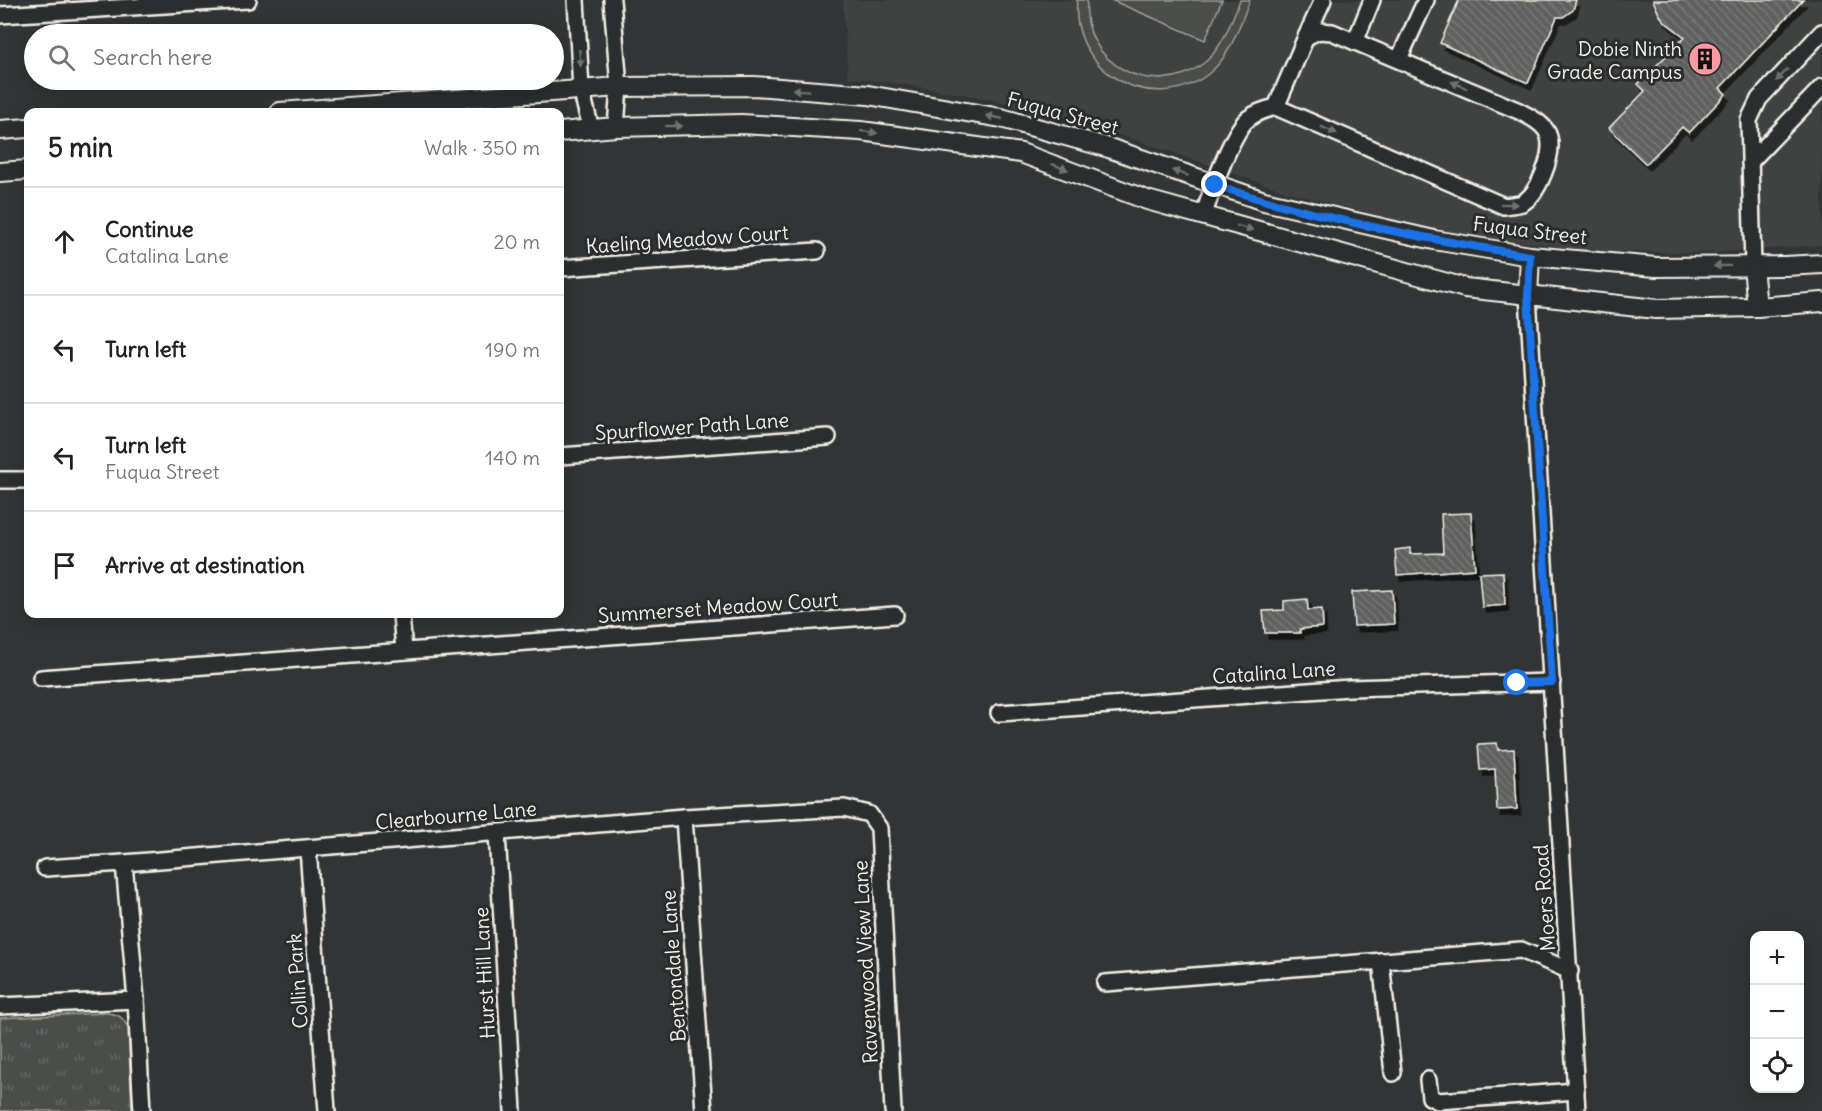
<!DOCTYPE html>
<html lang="en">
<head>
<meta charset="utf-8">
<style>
	:root { --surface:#fff; --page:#f2f2f2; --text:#222; --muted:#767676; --line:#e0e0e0 }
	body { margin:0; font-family:Delius,sans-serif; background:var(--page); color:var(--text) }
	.controls { position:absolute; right:18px; bottom:18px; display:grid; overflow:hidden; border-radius:12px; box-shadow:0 3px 15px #0003 }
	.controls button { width:54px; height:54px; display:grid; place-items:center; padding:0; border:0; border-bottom:2px solid var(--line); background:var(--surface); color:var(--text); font:30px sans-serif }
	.stop { position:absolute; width:18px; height:18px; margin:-14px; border:4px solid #1a73e8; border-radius:50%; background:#fff }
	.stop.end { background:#1a73e8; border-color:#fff; box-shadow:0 2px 6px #0008 }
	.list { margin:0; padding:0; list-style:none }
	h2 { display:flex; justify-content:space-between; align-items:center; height:78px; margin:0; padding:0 24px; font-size:26px }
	h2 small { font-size:20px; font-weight:400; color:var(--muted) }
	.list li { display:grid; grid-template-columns:39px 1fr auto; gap:18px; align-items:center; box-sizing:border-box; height:108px; padding:0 24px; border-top:2px solid var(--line) }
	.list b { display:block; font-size:22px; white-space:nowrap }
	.list p { margin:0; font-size:20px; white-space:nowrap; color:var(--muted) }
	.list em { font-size:20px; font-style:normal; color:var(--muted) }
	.icon { flex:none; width:33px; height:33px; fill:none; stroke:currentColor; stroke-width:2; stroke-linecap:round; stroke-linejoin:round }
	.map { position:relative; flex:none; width:1822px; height:1111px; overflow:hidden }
	.search { position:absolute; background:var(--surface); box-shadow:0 3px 15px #0003; left:24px; top:24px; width:540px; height:66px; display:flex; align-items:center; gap:15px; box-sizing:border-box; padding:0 21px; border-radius:33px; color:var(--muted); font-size:22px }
	.panel { position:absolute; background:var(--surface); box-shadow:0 3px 15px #0003; left:24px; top:108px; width:540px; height:510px; border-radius:12px }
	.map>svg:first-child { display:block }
</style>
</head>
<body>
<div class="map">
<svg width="1822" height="1111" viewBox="0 0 1822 1111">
	<defs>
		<pattern id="grass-tufts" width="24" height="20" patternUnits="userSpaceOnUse" patternTransform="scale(1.5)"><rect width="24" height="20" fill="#4b4d4c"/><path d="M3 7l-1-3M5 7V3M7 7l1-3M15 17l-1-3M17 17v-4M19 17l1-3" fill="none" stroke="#666766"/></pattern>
		<pattern id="building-back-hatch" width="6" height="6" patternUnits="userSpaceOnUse" patternTransform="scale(1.5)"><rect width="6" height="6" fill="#5f605f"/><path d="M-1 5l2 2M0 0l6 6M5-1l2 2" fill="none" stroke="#777776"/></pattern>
		<filter id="shadow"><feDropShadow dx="3.5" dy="6" stdDeviation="0" flood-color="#0009"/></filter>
	</defs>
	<rect width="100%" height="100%" fill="#323535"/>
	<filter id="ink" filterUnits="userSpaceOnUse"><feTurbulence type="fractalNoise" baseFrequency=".0167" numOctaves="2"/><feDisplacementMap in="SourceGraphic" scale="12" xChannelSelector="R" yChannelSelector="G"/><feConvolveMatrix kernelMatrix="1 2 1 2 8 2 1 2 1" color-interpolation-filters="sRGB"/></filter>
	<g filter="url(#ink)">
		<!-- built -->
		<polygon fill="#404242" points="843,0 1822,0 1822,245 1711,253 1594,251 1472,236 1380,216 1291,193 1136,140 1059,117 985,98 907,85 848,77"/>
		<!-- grass -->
		<path fill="url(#grass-tufts)" stroke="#a09f9a" stroke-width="1.5" d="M105,1013c13,1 18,3 23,15l4,83h-132v-93z"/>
		<!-- pitch -->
		<g fill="#4b4d4c" stroke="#a09f9a" stroke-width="1.5">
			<path d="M1077,0h10c-7,64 67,102 117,63 19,-16 27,-41 36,-63h10c-11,26 -19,57 -43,75 -58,42 -137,-5 -130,-75z"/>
			<polygon points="1111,0 1222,0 1205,40"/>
		</g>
		<!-- building -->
		<g fill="url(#building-back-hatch)" stroke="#f4f1e8" stroke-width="1.5" filter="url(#shadow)">
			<polygon points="1459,0 1576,0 1573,10 1563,17 1557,17 1528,83 1440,43"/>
			<polygon points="1653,0 1803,0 1720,88 1726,94 1689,133 1682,127 1646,164 1609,128 1645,91 1638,84 1685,37 1665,22 1659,14"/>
			<polygon points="1471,513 1475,569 1397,575 1395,550 1410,548 1410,554 1443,553 1441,514"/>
			<polygon points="1503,572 1505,605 1482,607 1479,573"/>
			<polygon points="1392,590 1394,624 1354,626 1352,592"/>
			<polygon points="1307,599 1308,610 1322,609 1323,627 1300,629 1300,633 1265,633 1263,611 1284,610 1284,601"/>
			<polygon points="1497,743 1498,750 1514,749 1517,809 1497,810 1495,769 1480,770 1478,744"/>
		</g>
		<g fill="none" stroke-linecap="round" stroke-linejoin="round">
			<defs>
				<g id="minor">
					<polyline points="576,0 581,89 591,129"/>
					<polyline points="612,0 619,87 616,127"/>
					<polyline points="0,15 248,0"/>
					<polyline points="1306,37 1323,0"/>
					<polyline points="1355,42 1372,0"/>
					<polyline points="1399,59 1426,0"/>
					<polyline points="1750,162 1822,87"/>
					<path d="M1203,216c8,-22 29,-86 46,-98 8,-6 18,-9 27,-11l228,99c5,-1 13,-1 18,-3 16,-8 32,-48 27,-66 -3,-13 -19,-20 -30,-26l-187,-79 -13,-1 -13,6 -30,70"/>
					<polyline points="1753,266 1749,120 1759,99 1822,32"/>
					<polyline points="560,268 817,251"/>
					<polyline points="1528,296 1577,1111"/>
					<polyline points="560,456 828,437"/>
					<polyline points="0,480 28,480"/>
					<polyline points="401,614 404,651"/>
					<polyline points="41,678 895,615"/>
					<polyline points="999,713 1350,688 1552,682"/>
					<polyline points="684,817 704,1111"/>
					<polyline points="497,833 513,1111"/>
					<polyline points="308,848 327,1111"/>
					<polyline points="124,863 136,1000 142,1111"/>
					<polyline points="45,868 124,863 684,817 844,808 869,814 879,828 893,1111"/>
					<polyline points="1381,961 1393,1073"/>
					<polyline points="1105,983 1521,950 1570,971"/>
					<polyline points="0,1006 136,1000"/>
					<polyline points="1428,1080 1430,1097 1438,1101 1576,1091"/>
				</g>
				<g id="major">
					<polyline points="280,112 619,87 754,86 868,95 1001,118 1109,148 1264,201 1434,240 1530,256 1656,267 1785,266 1822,264"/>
					<polyline points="0,130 28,128"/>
					<polyline points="560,132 616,127 741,124 861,131 1021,153 1147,200 1465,288 1656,309 1757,307 1822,302"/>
					<polyline points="0,172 28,170"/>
					<polyline points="1753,266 1757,307"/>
					<polyline points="1528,296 1530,256"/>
				</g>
			</defs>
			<!-- minor casing -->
			<use href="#minor" stroke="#f4f1e8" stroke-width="20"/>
			<!-- major casing -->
			<use href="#major" stroke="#f4f1e8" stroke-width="22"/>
			<!-- minor -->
			<use href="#minor" stroke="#2a2d2e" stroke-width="15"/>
			<!-- major -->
			<use href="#major" stroke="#2a2d2e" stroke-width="18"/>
		</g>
		<!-- one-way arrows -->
		<defs><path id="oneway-solid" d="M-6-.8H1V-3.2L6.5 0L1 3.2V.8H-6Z" transform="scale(1.5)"/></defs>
		<g fill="#71726f">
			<use href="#oneway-solid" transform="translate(580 58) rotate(86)"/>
			<use href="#oneway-solid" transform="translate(1782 75) rotate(133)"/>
			<use href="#oneway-solid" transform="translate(1459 85) rotate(-157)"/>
			<use href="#oneway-solid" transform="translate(801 90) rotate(-176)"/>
			<use href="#oneway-solid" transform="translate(994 117) rotate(-169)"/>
			<use href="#oneway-solid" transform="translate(674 126) rotate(-1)"/>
			<use href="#oneway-solid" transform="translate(1329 130) rotate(23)"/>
			<use href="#oneway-solid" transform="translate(869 132) rotate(7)"/>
			<use href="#oneway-solid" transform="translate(1060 167) rotate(21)"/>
			<use href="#oneway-solid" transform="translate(1180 173) rotate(-161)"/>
			<use href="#oneway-solid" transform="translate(1509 204) rotate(1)"/>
			<use href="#oneway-solid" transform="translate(1245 228) rotate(15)"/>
			<use href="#oneway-solid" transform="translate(1722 266) rotate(179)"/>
		</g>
	</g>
	<g fill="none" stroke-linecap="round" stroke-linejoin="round" filter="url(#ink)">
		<!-- route -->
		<path stroke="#1a73e8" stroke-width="8" d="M1215,185c101,34 209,53 315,71l-2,40 24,386 -35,1"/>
	</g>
	<!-- icons -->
	<defs>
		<symbol id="building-disc" viewBox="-11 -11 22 22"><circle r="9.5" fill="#ff9aa2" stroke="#2a2d2e"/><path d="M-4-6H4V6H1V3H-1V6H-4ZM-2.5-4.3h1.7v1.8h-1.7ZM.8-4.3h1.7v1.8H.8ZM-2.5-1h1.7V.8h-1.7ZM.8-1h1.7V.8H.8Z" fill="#111"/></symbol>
	</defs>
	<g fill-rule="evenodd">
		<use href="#building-disc" x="1686" y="40" width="38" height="38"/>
	</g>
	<g text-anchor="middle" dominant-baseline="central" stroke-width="6" stroke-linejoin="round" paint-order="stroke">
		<!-- poi labels -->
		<g font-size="20" fill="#f4f1e8" stroke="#2a2d2e" text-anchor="end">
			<text x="1682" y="48">Dobie Ninth<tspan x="1682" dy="23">Grade Campus</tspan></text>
		</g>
		<!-- street labels -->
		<g font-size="20" fill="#f4f1e8" stroke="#2a2d2e">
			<text transform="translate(1063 113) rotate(15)">Fuqua Street</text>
			<text transform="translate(1530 230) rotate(7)">Fuqua Street</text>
			<text transform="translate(687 239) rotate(-4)">Kaeling Meadow Court</text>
			<text transform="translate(692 426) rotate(-4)">Spurflower Path Lane</text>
			<text transform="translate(718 607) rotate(-4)">Summerset Meadow Court</text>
			<text transform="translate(1274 672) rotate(-4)">Catalina Lane</text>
			<text transform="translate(456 815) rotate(-5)">Clearbourne Lane</text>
			<text transform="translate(1544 898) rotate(-94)">Moers Road</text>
			<text transform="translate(865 962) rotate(-93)">Ravenwood View Lane</text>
			<text transform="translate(673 966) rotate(-94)">Bentondale Lane</text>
			<text transform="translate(484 973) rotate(-93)">Hurst Hill Lane</text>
			<text transform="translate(297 981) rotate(-94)">Collin Park</text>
		</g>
	</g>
</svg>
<div class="controls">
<button>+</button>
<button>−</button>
<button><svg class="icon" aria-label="locate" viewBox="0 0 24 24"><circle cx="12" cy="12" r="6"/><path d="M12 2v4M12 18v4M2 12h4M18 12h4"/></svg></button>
</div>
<div class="stop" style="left:1517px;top:683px"></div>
<div class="stop end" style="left:1215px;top:185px"></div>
<div class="search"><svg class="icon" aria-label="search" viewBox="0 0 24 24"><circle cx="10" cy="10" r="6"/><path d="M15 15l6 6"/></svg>Search here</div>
<section class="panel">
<h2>5 min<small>Walk · 350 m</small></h2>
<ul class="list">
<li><svg class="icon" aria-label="ahead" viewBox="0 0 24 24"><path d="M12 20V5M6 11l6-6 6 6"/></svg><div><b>Continue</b><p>Catalina Lane</p></div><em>20 m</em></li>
<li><svg class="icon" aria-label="left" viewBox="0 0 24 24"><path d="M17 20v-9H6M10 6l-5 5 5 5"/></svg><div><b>Turn left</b></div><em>190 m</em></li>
<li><svg class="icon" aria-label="left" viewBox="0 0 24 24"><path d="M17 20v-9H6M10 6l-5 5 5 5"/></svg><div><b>Turn left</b><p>Fuqua Street</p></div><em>140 m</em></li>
<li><svg class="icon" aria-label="arrive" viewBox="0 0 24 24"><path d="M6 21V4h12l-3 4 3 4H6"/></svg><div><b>Arrive at destination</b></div></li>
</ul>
</section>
</div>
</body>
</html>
